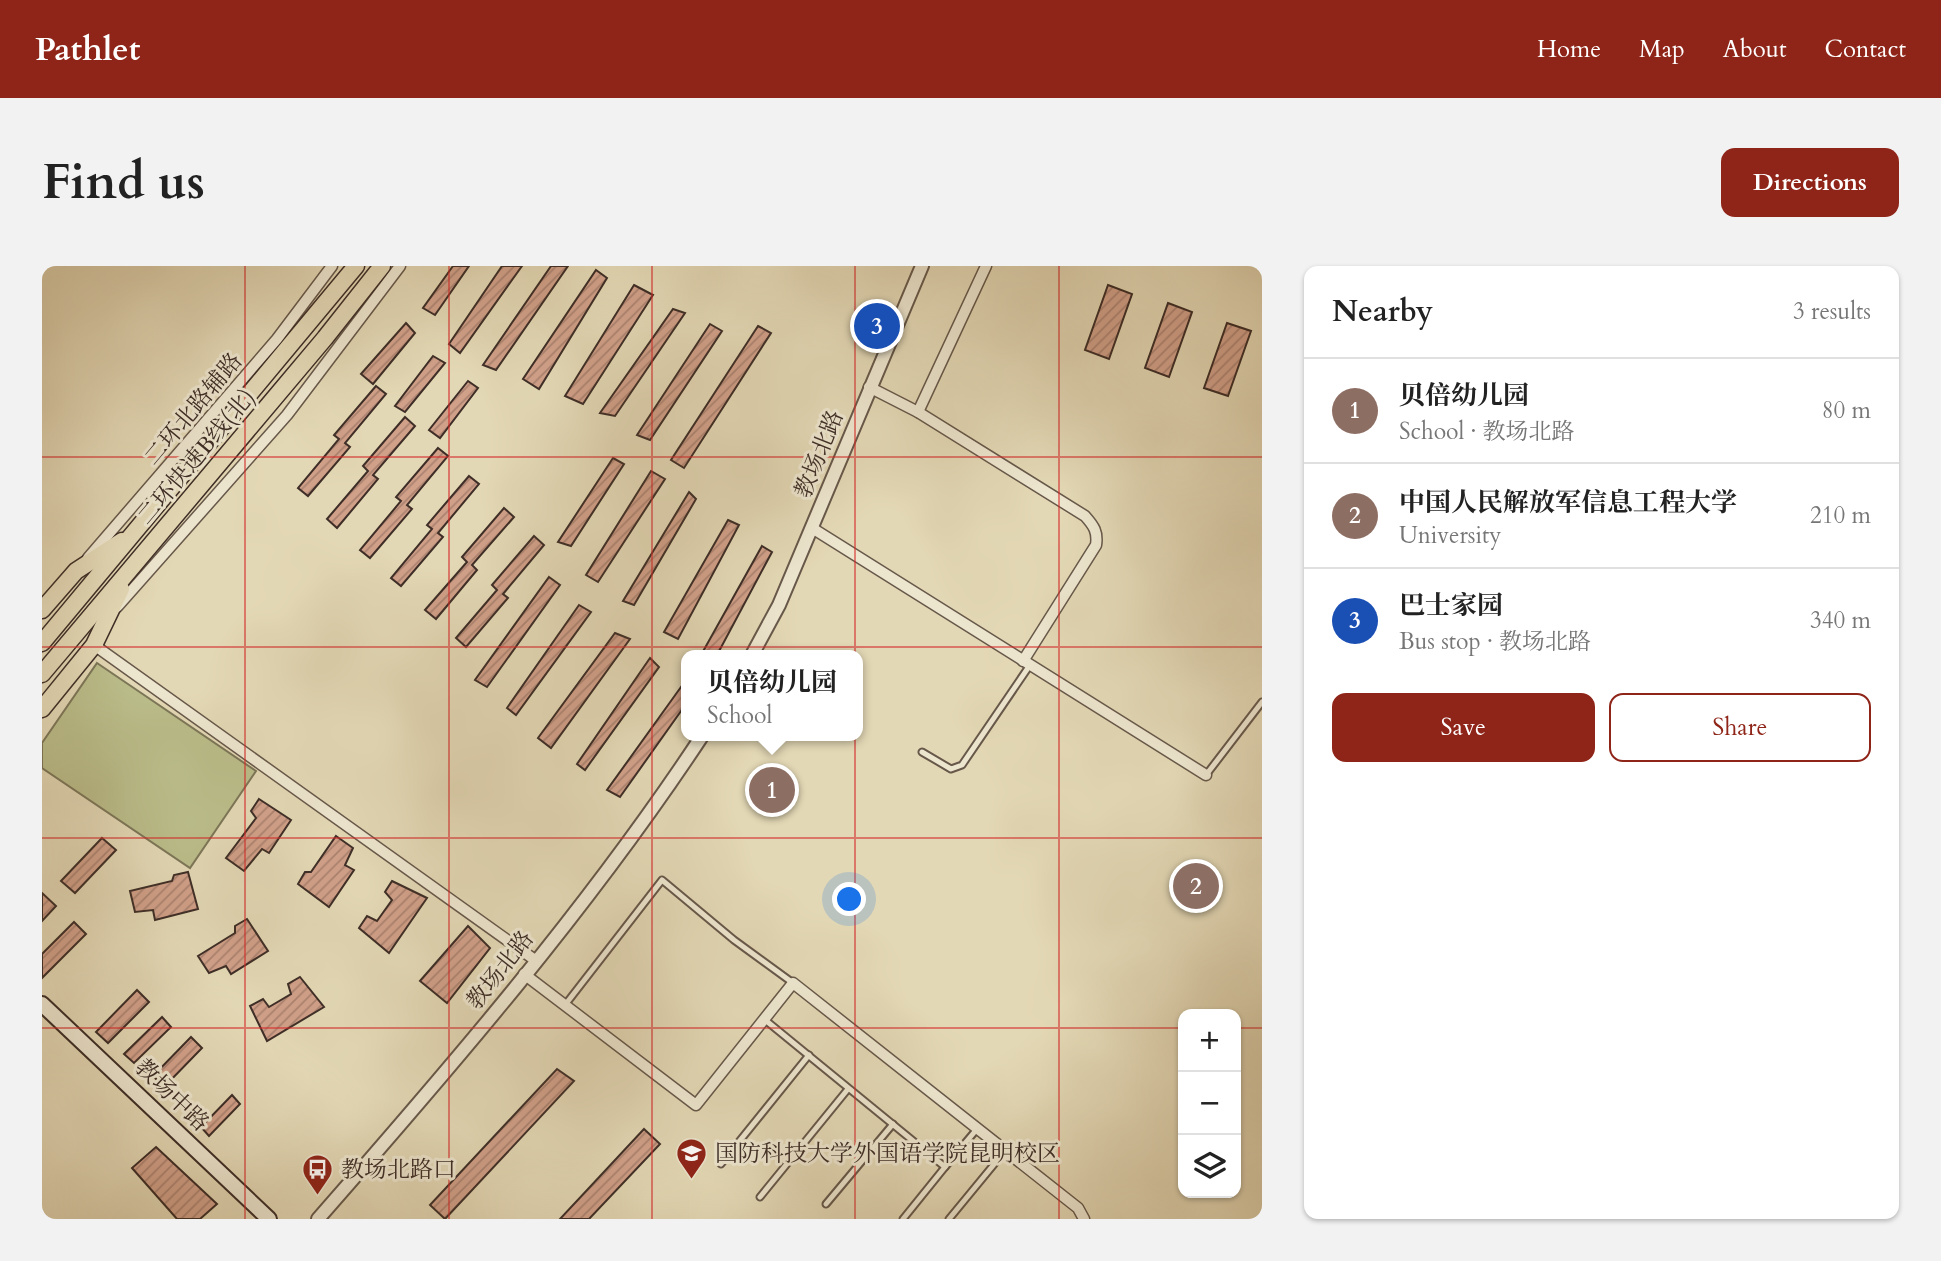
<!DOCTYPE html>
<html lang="en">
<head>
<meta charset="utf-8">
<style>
	:root { --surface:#fff; --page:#f2f2f2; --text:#222; --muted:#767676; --line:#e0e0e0; --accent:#8f2418 }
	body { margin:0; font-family:Cardo,"Noto Serif SC",serif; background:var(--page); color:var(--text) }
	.controls { position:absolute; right:21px; bottom:21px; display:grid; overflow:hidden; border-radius:14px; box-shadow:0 2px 5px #0004 }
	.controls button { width:63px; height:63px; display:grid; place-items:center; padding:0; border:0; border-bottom:2px solid var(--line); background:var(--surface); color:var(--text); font:35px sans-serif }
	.you { position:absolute; left:808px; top:634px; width:24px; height:24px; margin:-18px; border:5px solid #fff; border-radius:50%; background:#1a73e8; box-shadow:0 0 0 10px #1a73e833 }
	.badge { display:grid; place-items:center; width:46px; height:46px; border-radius:50%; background:var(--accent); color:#fff; font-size:23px; font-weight:700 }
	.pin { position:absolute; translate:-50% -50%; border:4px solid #fff; box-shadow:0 2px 7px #0006 }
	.popup { position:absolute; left:639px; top:384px; width:182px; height:91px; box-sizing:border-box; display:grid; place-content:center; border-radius:14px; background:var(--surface); filter:drop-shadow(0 2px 5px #0005); font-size:23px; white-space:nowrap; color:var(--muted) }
	.popup b { font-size:26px; color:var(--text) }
	.popup::after { content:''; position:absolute; left:50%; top:100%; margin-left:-14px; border:14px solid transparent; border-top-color:var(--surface) }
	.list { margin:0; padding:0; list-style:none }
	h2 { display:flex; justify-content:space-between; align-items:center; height:91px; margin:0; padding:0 28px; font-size:30px }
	h2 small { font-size:23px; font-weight:400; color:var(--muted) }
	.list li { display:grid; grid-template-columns:46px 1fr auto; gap:21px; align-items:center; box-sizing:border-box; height:105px; padding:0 28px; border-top:2px solid var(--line) }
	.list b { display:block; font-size:26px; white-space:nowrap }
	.list p { margin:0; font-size:23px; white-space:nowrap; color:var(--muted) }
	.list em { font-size:23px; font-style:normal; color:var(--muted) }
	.actions { display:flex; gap:14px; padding:21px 28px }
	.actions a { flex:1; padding:16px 0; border:2px solid var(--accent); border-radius:14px; text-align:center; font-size:24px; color:var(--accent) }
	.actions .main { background:var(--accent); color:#fff }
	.icon { flex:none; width:38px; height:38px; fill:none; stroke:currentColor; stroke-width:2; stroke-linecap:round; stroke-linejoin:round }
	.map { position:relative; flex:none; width:1220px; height:953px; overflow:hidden; border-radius:14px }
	header { display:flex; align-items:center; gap:42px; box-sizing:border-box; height:98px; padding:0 35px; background:var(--accent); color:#fff }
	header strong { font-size:33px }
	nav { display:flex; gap:38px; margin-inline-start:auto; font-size:24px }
	.intro { display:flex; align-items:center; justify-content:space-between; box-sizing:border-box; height:168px; padding:0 42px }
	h1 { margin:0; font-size:49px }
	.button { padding:18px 32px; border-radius:14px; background:var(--accent); color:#fff; font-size:24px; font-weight:700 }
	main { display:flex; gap:42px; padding:0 42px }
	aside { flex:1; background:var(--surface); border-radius:14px; box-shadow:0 2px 5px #0004 }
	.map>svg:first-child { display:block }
</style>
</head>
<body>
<header>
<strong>Pathlet</strong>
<nav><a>Home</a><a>Map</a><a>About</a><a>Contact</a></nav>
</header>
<div class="intro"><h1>Find us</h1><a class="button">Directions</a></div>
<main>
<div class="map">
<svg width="1220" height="953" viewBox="0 0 1220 953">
	<defs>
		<pattern id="building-hatch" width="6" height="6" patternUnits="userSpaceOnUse" patternTransform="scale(1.75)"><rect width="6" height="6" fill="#d1a089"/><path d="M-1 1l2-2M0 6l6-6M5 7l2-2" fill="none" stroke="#ab8370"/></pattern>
	</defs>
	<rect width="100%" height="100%" fill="#e3d8b5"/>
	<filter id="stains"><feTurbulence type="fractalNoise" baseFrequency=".00286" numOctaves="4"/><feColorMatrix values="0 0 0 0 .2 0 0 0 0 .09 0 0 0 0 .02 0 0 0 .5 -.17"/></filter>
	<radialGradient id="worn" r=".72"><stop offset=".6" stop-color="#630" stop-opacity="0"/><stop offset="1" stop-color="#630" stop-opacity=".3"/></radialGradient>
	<!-- pitch -->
	<polygon fill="#babd8a" stroke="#7c7658" stroke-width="2" points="55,397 214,505 148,602 0,502 0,477"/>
	<!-- building -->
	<g fill="url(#building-hatch)" stroke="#3e2e27" stroke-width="2">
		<polygon points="411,0 427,0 393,49 381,42"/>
		<polygon points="460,0 480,0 418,87 407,78"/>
		<polygon points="509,0 526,0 454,104 441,99"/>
		<polygon points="554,4 565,12 497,123 481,113"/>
		<polygon points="592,19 611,29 541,138 523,130"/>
		<polygon points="1066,19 1090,28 1067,93 1043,84"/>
		<polygon points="1126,37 1150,46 1127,111 1103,102"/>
		<polygon points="631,43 643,47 573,150 558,147"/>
		<polygon points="364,57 373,67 331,118 319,108"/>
		<polygon points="1185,57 1209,65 1186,130 1162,122"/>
		<polygon points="668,58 680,65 608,174 595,169"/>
		<polygon points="716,60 729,67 642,202 629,194"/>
		<polygon points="391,90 403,97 363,146 353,140"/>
		<polygon points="426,115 436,122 398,172 387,164"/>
		<polygon points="334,120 344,128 303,177 308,181 266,230 256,222 297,173 292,169"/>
		<polygon points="363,151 373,160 331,209 336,213 295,262 285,253 326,205 321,200"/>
		<polygon points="396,182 406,190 365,239 370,243 328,292 318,284 359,235 354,231"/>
		<polygon points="571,192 582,198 529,280 516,276"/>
		<polygon points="609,205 623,213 556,316 544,309"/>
		<polygon points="427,210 437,218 396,267 401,271 359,320 349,312 390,263 385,259"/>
		<polygon points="647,226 654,233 592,339 581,335"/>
		<polygon points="462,242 472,251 430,299 435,304 394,353 383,344 425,296 420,291"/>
		<polygon points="686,254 697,259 636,373 622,366"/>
		<polygon points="492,270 502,279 461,328 466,332 424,381 414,372 455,324 450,319"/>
		<polygon points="720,280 730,286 675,389 659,389"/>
		<polygon points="507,311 518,319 445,421 433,414"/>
		<polygon points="537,339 549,346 474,449 465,442"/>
		<polygon points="573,367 588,373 509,482 496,472"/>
		<polygon points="608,392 617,401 543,504 535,498"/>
		<polygon points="644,414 644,438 578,531 565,524"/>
		<polygon points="217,533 249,554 227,587 220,583 202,605 184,592 214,552 209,545"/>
		<polygon points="294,570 311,582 303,599 312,604 287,641 256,618 263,606 269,606"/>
		<polygon points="60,572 74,584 33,627 19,615"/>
		<polygon points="146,606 156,643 113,654 111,644 93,646 88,625 130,615 132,609"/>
		<polygon points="350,615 385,632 347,687 317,662 325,650 335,655 350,634 343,626"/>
		<polygon points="0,627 14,640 0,655"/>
		<polygon points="205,653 226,685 189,708 184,700 167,707 156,690 193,667 193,660"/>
		<polygon points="32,656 44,668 0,712 0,688"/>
		<polygon points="426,660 448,682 405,737 378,715"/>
		<polygon points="258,711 282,741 225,775 208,740 221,733 227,741 249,728 246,718"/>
		<polygon points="95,724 107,736 66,777 54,766"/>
		<polygon points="120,751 129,761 92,797 82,788"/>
		<polygon points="149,771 160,782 122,821 111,810"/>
		<polygon points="515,803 532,815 403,953 388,939"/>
		<polygon points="190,829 198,838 167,870 159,861"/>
		<polygon points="602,863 618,878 547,953 518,953"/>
		<polygon points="114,881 175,938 158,953 135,953 90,902"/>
	</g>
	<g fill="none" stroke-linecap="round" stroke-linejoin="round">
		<defs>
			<g id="service">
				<polyline points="880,486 909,503 920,499 988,399"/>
				<polyline points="1164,509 1220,436"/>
				<polyline points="523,739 620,614 692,674 751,717"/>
				<polyline points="722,753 903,901 935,863"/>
				<polyline points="679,898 767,789"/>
				<polyline points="718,931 806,823"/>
				<polyline points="784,938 851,858"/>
				<polyline points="861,953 903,901"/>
				<polyline points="907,953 963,885"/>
			</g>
			<g id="minor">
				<path d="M827,121l49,25 167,104c9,10 13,16 11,29l-73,116"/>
				<polyline points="876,146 944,0"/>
				<polyline points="770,262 1164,509"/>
				<polyline points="46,292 235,73 290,0"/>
				<polyline points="75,341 245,149 358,0"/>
				<polyline points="52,379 493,694"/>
				<polyline points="482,708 654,839 751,717 1036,942 1042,953"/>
			</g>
			<g id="tertiary">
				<polyline points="710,389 737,339 880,0"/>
				<path d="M276,953c134,-153 272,-313 384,-483"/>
			</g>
			<polyline id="secondary" points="0,738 227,953"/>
			<g id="trunk">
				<polyline points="0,344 34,305 80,275"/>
				<polyline points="0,377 314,0"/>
				<polyline points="0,408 283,72 340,0"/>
				<polyline points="0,443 52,379 79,323"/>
			</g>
		</defs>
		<!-- service casing -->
		<use href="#service" stroke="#67584a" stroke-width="9"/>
		<!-- minor casing -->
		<use href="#minor" stroke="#67584a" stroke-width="13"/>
		<!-- tertiary casing -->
		<use href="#tertiary" stroke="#67584a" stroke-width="16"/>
		<!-- secondary casing -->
		<use href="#secondary" stroke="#3e2e27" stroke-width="18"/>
		<!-- trunk casing -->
		<use href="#trunk" stroke="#3e2e27" stroke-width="19"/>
		<!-- service -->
		<use href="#service" stroke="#ede6cf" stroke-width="5"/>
		<!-- minor -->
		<use href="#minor" stroke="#ede6cf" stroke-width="10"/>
		<!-- tertiary -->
		<use href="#tertiary" stroke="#ede6cf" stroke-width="12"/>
		<!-- secondary -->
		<use href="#secondary" stroke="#ede6cf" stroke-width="14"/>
		<!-- trunk -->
		<use href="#trunk" stroke="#e3d8b5" stroke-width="16"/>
	</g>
	<!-- grid -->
	<path fill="none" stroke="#d62828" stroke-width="2" stroke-opacity="0.55" d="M203,0v953M407,0v953M610,0v953M813,0v953M1017,0v953M0,191h1220M0,381h1220M0,572h1220M0,762h1141M1194,762h26"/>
	<!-- icons -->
	<defs>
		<symbol id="university-pin" viewBox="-11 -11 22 30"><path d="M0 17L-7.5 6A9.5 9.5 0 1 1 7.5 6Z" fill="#8f2418" stroke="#ede6cf"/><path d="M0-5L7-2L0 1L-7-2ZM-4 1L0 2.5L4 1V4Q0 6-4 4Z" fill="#fff"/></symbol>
		<symbol id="bus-pin" viewBox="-11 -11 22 30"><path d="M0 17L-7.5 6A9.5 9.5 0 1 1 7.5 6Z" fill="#8f2418" stroke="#ede6cf"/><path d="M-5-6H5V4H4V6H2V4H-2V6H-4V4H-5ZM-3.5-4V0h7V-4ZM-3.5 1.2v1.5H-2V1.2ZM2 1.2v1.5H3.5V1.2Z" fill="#fff"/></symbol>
	</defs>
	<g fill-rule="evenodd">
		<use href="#university-pin" x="632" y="870" width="35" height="47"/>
		<use href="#bus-pin" x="258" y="886" width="35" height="47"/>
	</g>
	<g text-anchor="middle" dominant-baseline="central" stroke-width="6" stroke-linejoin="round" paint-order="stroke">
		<!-- street labels -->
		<g font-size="23" fill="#3e2e27" stroke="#ede6cf">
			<text transform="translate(151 143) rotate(-50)">二环北路辅路</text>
			<text transform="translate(777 188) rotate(-68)">教场北路</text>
			<text transform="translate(154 191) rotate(-50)">二环快速B线(北)</text>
			<text transform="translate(458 704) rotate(-52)">教场北路</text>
			<text transform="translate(130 829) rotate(44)">教场中路</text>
		</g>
		<!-- poi labels -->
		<g font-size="23" fill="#3e2e27" stroke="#ede6cf" text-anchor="start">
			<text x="673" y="887">国防科技大学外国语学院昆明校区</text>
			<text x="299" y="903">教场北路口</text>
		</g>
	</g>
	<rect width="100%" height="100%" filter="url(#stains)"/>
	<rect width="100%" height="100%" fill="url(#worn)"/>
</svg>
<div class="controls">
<button>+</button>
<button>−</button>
<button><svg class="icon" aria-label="layers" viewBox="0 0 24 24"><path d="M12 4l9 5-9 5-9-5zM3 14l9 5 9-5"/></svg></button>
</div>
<div class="you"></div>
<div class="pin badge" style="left:730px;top:524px;background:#8d6e63">1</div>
<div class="popup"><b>贝倍幼儿园</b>School</div>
<div class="pin badge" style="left:1154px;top:620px;background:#8d6e63">2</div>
<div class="pin badge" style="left:835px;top:60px;background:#1a4fb4">3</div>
</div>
<aside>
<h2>Nearby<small>3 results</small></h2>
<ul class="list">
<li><span class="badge" style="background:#8d6e63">1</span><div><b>贝倍幼儿园</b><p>School · 教场北路</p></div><em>80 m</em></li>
<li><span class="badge" style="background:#8d6e63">2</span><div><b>中国人民解放军信息工程大学</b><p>University</p></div><em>210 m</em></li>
<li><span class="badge" style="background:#1a4fb4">3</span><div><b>巴士家园</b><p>Bus stop · 教场北路</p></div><em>340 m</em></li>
</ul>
<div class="actions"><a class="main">Save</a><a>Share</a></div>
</aside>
</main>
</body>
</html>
